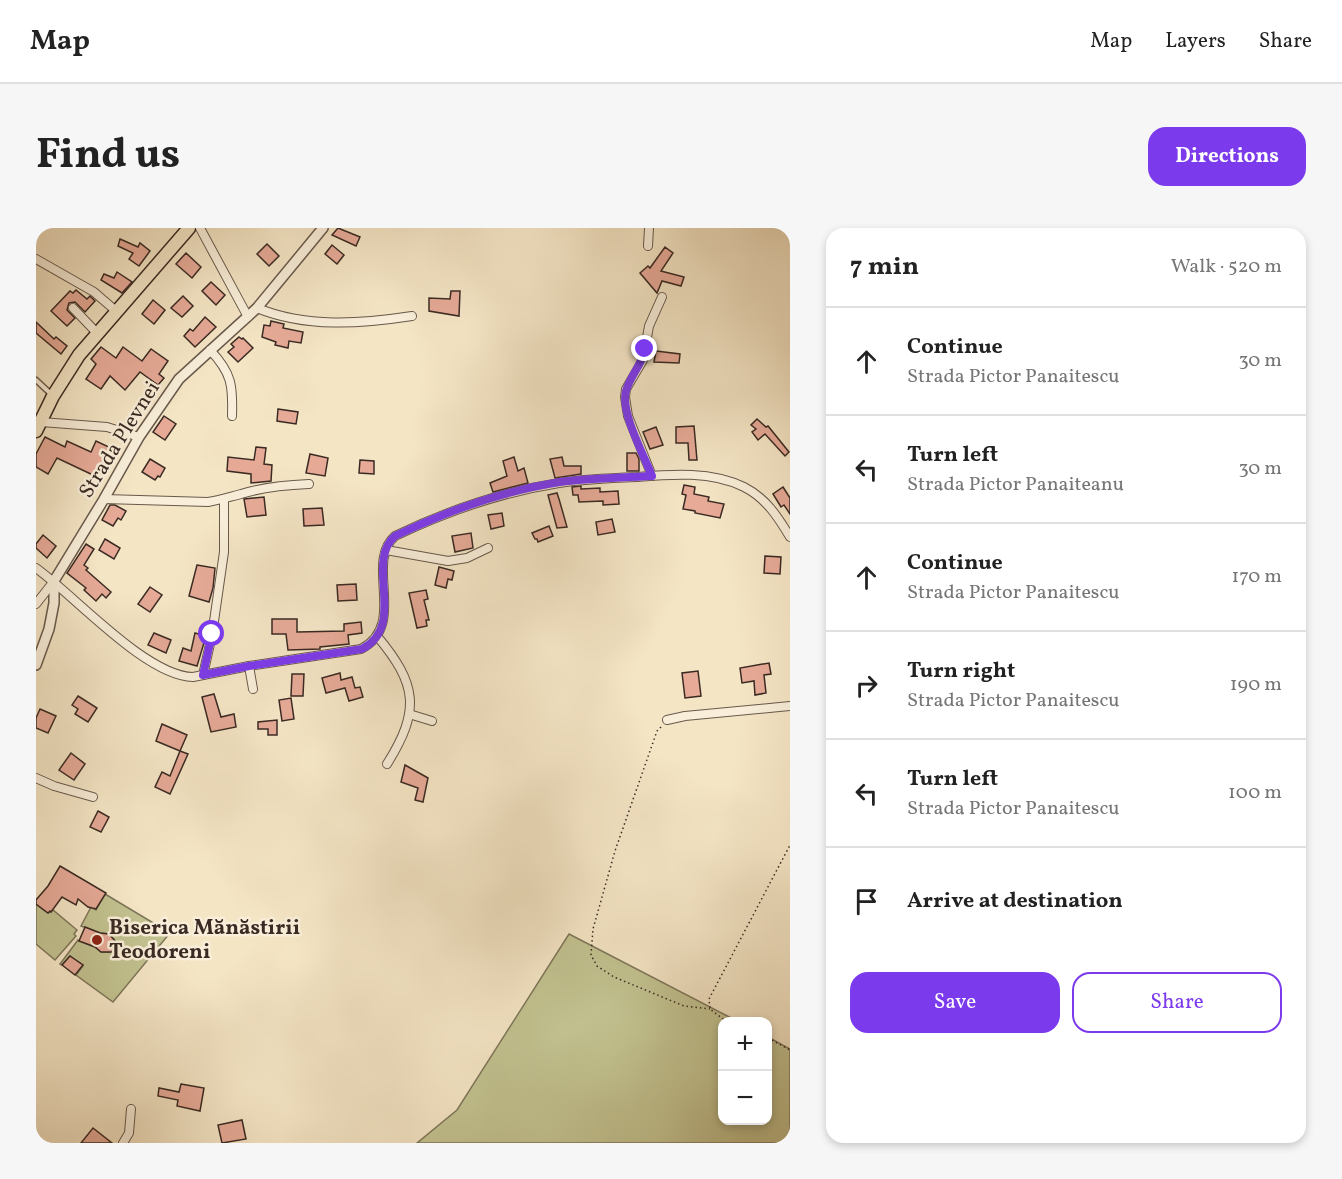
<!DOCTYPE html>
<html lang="en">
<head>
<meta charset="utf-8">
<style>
	:root { --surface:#fff; --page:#f6f6f6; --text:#222; --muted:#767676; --line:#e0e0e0; --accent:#7c3aed }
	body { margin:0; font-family:Vollkorn,serif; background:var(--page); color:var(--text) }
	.controls { position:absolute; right:18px; bottom:18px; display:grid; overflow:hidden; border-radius:12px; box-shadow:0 3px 9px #0003 }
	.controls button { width:54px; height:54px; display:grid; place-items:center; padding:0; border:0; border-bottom:2px solid var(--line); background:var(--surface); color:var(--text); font:30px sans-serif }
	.stop { position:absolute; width:18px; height:18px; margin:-14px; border:4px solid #7c3aed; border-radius:50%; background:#fff }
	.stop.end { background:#7c3aed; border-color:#fff; box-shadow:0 2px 6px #0008 }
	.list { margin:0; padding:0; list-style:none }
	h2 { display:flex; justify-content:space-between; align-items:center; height:78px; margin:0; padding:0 24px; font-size:26px }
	h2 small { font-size:20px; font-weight:400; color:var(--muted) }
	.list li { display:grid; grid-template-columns:39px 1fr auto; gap:18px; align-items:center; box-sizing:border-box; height:108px; padding:0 24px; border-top:2px solid var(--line) }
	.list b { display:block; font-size:22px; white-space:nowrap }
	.list p { margin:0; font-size:20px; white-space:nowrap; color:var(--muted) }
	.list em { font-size:20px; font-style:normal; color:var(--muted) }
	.actions { display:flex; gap:12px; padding:18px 24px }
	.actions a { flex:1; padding:14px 0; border:2px solid var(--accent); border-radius:18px; text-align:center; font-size:21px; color:var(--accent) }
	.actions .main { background:var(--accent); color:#fff }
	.icon { flex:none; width:33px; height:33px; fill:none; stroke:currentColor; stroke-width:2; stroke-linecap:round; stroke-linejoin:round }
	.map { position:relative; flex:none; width:754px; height:915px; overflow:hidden; border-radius:18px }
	header { display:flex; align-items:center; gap:36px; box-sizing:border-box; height:84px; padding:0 30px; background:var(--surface); border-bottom:2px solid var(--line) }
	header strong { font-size:28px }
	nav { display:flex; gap:33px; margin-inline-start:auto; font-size:21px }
	.intro { display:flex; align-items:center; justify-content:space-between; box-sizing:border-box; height:144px; padding:0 36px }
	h1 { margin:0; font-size:42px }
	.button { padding:15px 27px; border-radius:18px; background:var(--accent); color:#fff; font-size:21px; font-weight:700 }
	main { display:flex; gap:36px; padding:0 36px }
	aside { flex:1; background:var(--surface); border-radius:18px; box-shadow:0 3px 9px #0003 }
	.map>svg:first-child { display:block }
</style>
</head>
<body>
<header>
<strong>Map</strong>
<nav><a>Map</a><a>Layers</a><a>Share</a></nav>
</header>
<div class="intro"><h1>Find us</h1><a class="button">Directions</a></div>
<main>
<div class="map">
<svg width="754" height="915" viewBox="0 0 754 915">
	<rect width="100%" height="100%" fill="#f4e5c5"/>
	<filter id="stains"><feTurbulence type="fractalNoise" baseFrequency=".00333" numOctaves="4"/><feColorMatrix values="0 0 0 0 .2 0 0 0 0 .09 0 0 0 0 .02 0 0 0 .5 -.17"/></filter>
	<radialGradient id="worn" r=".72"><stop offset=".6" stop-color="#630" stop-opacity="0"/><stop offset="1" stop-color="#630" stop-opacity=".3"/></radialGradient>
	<!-- green -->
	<g fill="#c2c290" stroke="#7e765a" stroke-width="1.5">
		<polygon points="69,666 134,705 77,774 40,747 47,738 34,728 26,737 24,736 42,712 59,719 65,724 75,724 79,721 80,714 73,706 65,705 45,698 55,679 60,682"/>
		<polygon points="0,676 12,685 17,682 41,702 38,706 40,708 19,732 0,716"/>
		<polygon points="533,706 701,793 686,794 686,892 732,892 732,809 754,821 754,915 381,915 421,882"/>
	</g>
	<!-- building -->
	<g fill="#e6aa97" stroke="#3a2a23" stroke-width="1.5">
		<polygon points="302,0 324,9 320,18 296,7"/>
		<polygon points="84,11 102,19 104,15 114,23 103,38 93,31 97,25 82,18"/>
		<polygon points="231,16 243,28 233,38 221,26"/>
		<polygon points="296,17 308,27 301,36 289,26"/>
		<polygon points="629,19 637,25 625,43 648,49 645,58 626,53 621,65 604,45 612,38 614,40"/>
		<polygon points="150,25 165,39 156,50 140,36"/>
		<polygon points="81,44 96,54 86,65 65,52 68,46 78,50"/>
		<polygon points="175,54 189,67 180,77 166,63"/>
		<polygon points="40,62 51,71 54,68 59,73 49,84 39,74 33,75 31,82 39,90 31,98 15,83 34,63 37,65"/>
		<polygon points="415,63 424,63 423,88 393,83 393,70 414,71"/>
		<polygon points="147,68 157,78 146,89 135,80"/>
		<polygon points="117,72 129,82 118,96 106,86"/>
		<polygon points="169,89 180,99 159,119 148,108 154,101 157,103"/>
		<polygon points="235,93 248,96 247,100 267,104 265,115 253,113 252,120 239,117 240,114 226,109 228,97 234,98"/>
		<polygon points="0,94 18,111 20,109 31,118 25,126 0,105"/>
		<polygon points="203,109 206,111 207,110 217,120 202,134 192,124 198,119 195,116"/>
		<polygon points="65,119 80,130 87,119 106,133 115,121 132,133 123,146 128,150 122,157 104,144 89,162 74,148 65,161 50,151 60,136 55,131"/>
		<polygon points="620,123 644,126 643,135 618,134"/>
		<polygon points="242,181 262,184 260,196 241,193"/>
		<polygon points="128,188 140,196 129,212 117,204"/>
		<polygon points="721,191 730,199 732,198 753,224 749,228 729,206 722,212 716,204 720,201 715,197"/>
		<polygon points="658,198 661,232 653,232 652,215 640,215 640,199"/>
		<polygon points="620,199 627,217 614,221 607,204"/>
		<polygon points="9,209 29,219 31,213 55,224 60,213 75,220 59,248 21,230 12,246 0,239 0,226"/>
		<polygon points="220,219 230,220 228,236 236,237 235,253 215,255 215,246 191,243 192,229 218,232"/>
		<polygon points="591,225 600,225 603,231 603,243 591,243"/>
		<polygon points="274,226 292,230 289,248 270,245"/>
		<polygon points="478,229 482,243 488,240 492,255 457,264 454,255 471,248 467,233"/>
		<polygon points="526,229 528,238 545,238 545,246 519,250 514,231"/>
		<polygon points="114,231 129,240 124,249 122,248 119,252 106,244"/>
		<polygon points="324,232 338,233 338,246 323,245"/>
		<polygon points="648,257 659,259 658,266 673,269 672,273 688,276 684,290 659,285 659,283 647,281 650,267 646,266"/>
		<polygon points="545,258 545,261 564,260 564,264 582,263 583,276 567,277 567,273 543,274 542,267 537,267 536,259"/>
		<polygon points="747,259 754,270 754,286 748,277 745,279 737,266"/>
		<polygon points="521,265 523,271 531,299 521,300 512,267"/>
		<polygon points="228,269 230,287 211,289 208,271"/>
		<polygon points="74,277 79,277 90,283 85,292 82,290 77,298 66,292"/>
		<polygon points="286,280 288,297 268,298 267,281"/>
		<polygon points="466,285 468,298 455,301 452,287"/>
		<polygon points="576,291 579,304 562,307 560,294"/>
		<polygon points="513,298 517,308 502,314 501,311 499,311 496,305"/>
		<polygon points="435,305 437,320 419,324 416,308"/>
		<polygon points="7,307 20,318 11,330 0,320 0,316"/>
		<polygon points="69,311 84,320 78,331 63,322"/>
		<polygon points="50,316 58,321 48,337 52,340 50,342 75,364 70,370 66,366 60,373 48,362 50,360 31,345"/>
		<polygon points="729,328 745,329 744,346 728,345"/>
		<polygon points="161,337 179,340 177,360 173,374 153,368"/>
		<polygon points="403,339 418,343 416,352 412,351 410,360 399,357"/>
		<polygon points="320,356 321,372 302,373 301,357"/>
		<polygon points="114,359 126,367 114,384 102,376"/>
		<polygon points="390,362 392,371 388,372 393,392 390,392 391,398 381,400 373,365"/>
		<polygon points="236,391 261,391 261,404 308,403 308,396 325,394 326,405 312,407 313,416 284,419 284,421 252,422 250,406 236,406"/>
		<polygon points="118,405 135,412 130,425 112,417"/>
		<polygon points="159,405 170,408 161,438 143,433 147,420 155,423"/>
		<polygon points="733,435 735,446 728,447 730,465 719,467 718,453 706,455 704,440"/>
		<polygon points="662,443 665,468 649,470 646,445"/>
		<polygon points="304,445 305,452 316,449 319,460 324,459 327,469 313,473 309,460 290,465 286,450"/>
		<polygon points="256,446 268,446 267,468 255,468"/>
		<polygon points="178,466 185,489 198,486 200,499 175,504 166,469"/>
		<polygon points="42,468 61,480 52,494 39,486 42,481 36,477"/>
		<polygon points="255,470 258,491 246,493 243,472"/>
		<polygon points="4,481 20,488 12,505 0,500 0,490"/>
		<polygon points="241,492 241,507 232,507 232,501 222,501 222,494"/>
		<polygon points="126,496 151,507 144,523 120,513"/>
		<polygon points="144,523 152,526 134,566 119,559 126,544 134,548"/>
		<polygon points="35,525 49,536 38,552 23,542"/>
		<polygon points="369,537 392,550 387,574 379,572 382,560 365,554"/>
		<polygon points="62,583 73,589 65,604 54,599"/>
		<polygon points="24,638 70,665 60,681 52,679 42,671 40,677 26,669 15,684 14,683 12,685 0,676 0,672 12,658"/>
		<polygon points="49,699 64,705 73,706 80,714 79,721 75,724 65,724 59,719 43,713"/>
		<polygon points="34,728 47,737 39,747 26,737"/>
		<polygon points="145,856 168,860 164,883 141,878 142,872 122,868 123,860 143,864"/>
		<polygon points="206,892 210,911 186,915 182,897"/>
		<polygon points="57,900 76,915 45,915"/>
	</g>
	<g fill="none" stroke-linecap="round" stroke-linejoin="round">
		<defs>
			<polyline id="service" points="0,152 15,166"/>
			<g id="minor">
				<polyline points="164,0 212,89"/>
				<polyline points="612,18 613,0"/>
				<polyline points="0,31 58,64 80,83"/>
				<polyline points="37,80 61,105"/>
				<path d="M221,80c49,20 103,16 155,8"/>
				<path d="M174,122c22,23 23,36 22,66"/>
				<polyline points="5,194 71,199 103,209"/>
				<polyline points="616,248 592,188 589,169 590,161 607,132 613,98 626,69"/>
				<path d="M68,271l104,3c12,-2 21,-5 33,-8 22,-7 45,-9 68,-10"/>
				<polyline points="350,322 412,333 431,330 452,320"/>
				<path d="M0,340c39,28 110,108 157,109l56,-11 112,-17c47,-24 3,-86 34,-113 52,-25 107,-44 164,-53 26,-4 52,-5 78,-6 35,-3 75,-6 107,10 22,11 34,30 46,50"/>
				<polyline points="0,376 18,353"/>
				<path d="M341,408c40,48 44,74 10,128"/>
				<polyline points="213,438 217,461"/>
				<polyline points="167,447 176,407 188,324 188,272"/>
				<polyline points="373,486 396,493"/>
				<polyline points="631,492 649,488 754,478"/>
				<polyline points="0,550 18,558 57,569"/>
				<polyline points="87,915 93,905 95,881"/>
			</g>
			<polyline id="tertiary" points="0,437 13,401 18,375 18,353 68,271 103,209 143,151 221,80 287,0"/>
			<polyline id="primary" points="0,203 17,168 43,127 153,0"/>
		</defs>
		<!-- service casing -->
		<use href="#service" stroke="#68594c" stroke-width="7"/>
		<!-- minor casing -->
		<use href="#minor" stroke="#68594c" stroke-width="10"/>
		<!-- tertiary casing -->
		<use href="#tertiary" stroke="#68594c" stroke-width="12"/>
		<!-- primary casing -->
		<use href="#primary" stroke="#3a2a23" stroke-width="15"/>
		<!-- path -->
		<g stroke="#3a2a23" stroke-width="1.5" stroke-dasharray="1.5 3" stroke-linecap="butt">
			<polyline points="625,499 621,503 579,623 557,701 555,727 561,738 578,749 648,778 674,781"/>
			<polyline points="691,794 674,781 673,771 754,617"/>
			<polyline points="732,810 754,822"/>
		</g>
		<!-- service -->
		<use href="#service" stroke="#f8eed9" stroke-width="4"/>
		<!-- minor -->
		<use href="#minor" stroke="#f8eed9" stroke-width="8"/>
		<!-- tertiary -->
		<use href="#tertiary" stroke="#f8eed9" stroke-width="9"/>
		<!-- primary -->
		<use href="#primary" stroke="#f4e5c5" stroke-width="12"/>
	</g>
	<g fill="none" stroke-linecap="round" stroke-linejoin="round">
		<!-- route -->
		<path stroke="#7c3aed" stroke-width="8" d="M176,406l-9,41 46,-9 113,-17c46,-24 2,-86 33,-113 52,-25 107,-45 165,-54 30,-4 61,-4 92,-6 -8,-21 -32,-64 -26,-85 4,-15 16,-26 19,-42"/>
	</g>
	<!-- markers -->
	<circle fill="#8f2418" stroke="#f8eed9" stroke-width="2" cx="61" cy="712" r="6"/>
	<g text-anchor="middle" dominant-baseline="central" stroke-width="5" stroke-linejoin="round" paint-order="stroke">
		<!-- street labels -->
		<g font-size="21" fill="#3a2a23" stroke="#f8eed9">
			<text transform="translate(84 212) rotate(-58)">Strada Plevnei</text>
		</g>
		<!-- poi labels -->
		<g font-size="21" font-weight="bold" fill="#3a2a23" stroke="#f8eed9" text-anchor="start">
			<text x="73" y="700">Biserica Mănăstirii<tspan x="73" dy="24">Teodoreni</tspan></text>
		</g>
	</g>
	<rect width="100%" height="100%" filter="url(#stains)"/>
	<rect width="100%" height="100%" fill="url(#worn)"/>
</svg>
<div class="controls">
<button>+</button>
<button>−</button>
</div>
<div class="stop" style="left:176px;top:406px"></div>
<div class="stop end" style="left:609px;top:121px"></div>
</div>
<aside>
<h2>7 min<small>Walk · 520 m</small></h2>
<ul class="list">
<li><svg class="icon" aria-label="ahead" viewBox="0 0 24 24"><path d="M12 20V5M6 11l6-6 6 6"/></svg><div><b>Continue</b><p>Strada Pictor Panaitescu</p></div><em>30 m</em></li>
<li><svg class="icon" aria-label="left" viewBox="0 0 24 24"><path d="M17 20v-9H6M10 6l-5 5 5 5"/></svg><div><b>Turn left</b><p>Strada Pictor Panaiteanu</p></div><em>30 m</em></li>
<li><svg class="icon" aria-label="ahead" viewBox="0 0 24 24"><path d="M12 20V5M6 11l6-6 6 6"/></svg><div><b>Continue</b><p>Strada Pictor Panaitescu</p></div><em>170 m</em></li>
<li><svg class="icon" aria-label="right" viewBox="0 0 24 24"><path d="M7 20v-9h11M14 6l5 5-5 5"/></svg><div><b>Turn right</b><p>Strada Pictor Panaitescu</p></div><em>190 m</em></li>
<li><svg class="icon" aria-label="left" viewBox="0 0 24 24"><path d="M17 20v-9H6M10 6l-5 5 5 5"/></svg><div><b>Turn left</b><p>Strada Pictor Panaitescu</p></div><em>100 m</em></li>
<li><svg class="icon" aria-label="arrive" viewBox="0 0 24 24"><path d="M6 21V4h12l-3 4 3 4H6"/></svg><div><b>Arrive at destination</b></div></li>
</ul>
<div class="actions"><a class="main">Save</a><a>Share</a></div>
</aside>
</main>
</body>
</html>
